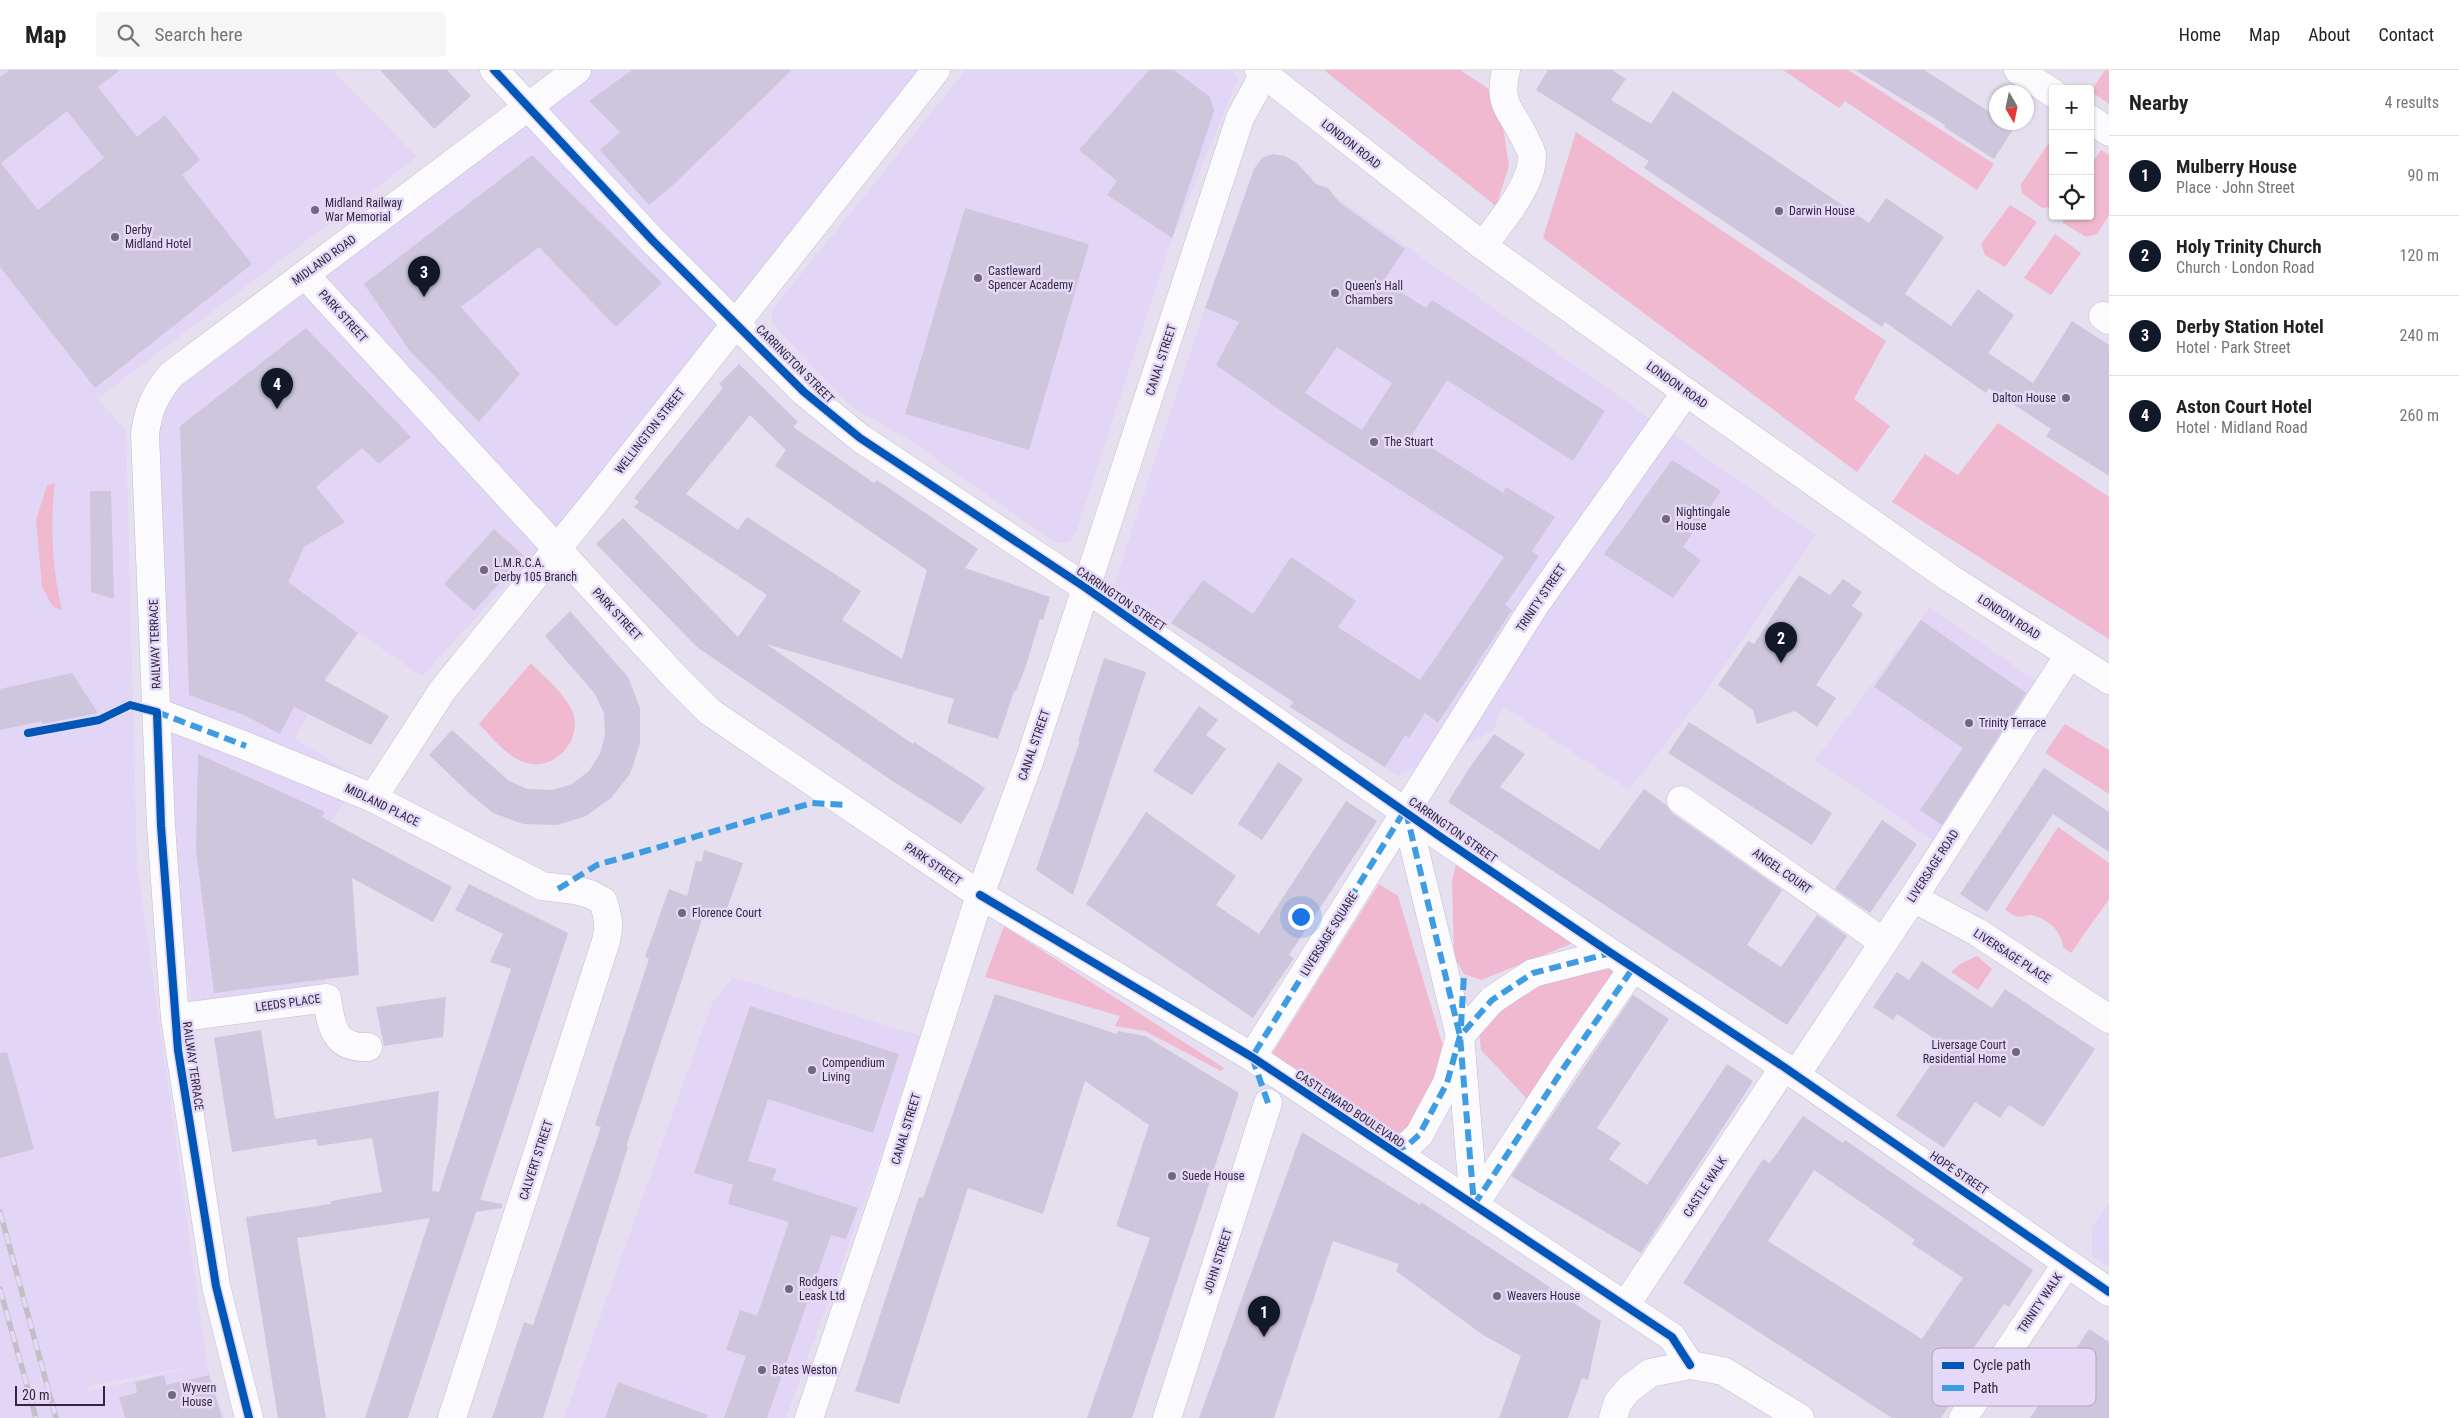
<!DOCTYPE html>
<html lang="en">
<head>
<meta charset="utf-8">
<style>
	:root { --surface:#fff; --page:#f6f6f6; --text:#222; --muted:#767676; --line:#e0e0e0; --accent:#111827 }
	body { margin:0; font-family:"Roboto Condensed",sans-serif; background:var(--page); color:var(--text) }
	.controls { position:absolute; right:15px; top:15px; display:grid; overflow:hidden; border-radius:5px; box-shadow:0 1px 4px #0004 }
	.controls button { width:45px; height:45px; display:grid; place-items:center; padding:0; border:0; border-bottom:1px solid var(--line); background:var(--surface); color:var(--text); font:25px sans-serif }
	.compass { position:absolute; left:1989px; top:15px; width:45px; height:45px; border-radius:50%; background:var(--surface); box-shadow:0 1px 4px #0004; rotate:171deg }
	.scale { position:absolute; left:15px; bottom:12px; width:90px; box-sizing:border-box; padding-left:5px; border:2px solid #322742; border-top:0; font-size:14px; line-height:18px; white-space:nowrap; color:#322742; -webkit-text-stroke:4px #e4d9f6; paint-order:stroke }
	.you { position:absolute; left:1300px; top:846px; width:18px; height:18px; margin:-12px; border:4px solid #fff; border-radius:50%; background:#1a73e8; box-shadow:0 0 0 8px #1a73e833 }
	.badge { display:grid; place-items:center; width:32px; height:32px; border-radius:50%; background:var(--accent); color:#fff; font-size:16px; font-weight:700 }
	.pin { position:absolute; translate:-50% -41px; filter:drop-shadow(0 1px 2px #0008) }
	.pin::after { content:''; position:absolute; top:26px; width:18px; height:15px; background:inherit; clip-path:polygon(0 0,100% 0,50% 100%) }
	.list { margin:0; padding:0; list-style:none }
	h2 { display:flex; justify-content:space-between; align-items:center; height:65px; margin:0; padding:0 20px; font-size:21px }
	h2 small { font-size:16px; font-weight:400; color:var(--muted) }
	.list li { display:grid; grid-template-columns:32px 1fr auto; gap:15px; align-items:center; box-sizing:border-box; height:80px; padding:0 20px; border-top:1px solid var(--line) }
	.list b { display:block; font-size:19px; white-space:nowrap }
	.list p { margin:0; font-size:16px; white-space:nowrap; color:var(--muted) }
	.list em { font-size:16px; font-style:normal; color:var(--muted) }
	.icon { flex:none; width:28px; height:28px; fill:none; stroke:currentColor; stroke-width:2; stroke-linecap:round; stroke-linejoin:round }
	.map { position:relative; flex:none; width:2109px; height:1348px; overflow:hidden }
	header { display:flex; align-items:center; gap:30px; box-sizing:border-box; height:70px; padding:0 25px; background:var(--surface); border-bottom:1px solid var(--line) }
	header strong { font-size:24px }
	nav { display:flex; gap:28px; margin-inline-start:auto; font-size:18px }
	.search { width:350px; height:45px; background:var(--page); display:flex; align-items:center; gap:12px; box-sizing:border-box; padding:0 18px; border-radius:5px; color:var(--muted); font-size:19px }
	main { display:flex }
	aside { flex:1; background:var(--surface) }
	.map>svg:first-child { display:block }
</style>
</head>
<body>
<header>
<strong>Map</strong>
<div class="search"><svg class="icon" aria-label="search" viewBox="0 0 24 24"><circle cx="10" cy="10" r="6"/><path d="M15 15l6 6"/></svg>Search here</div>
<nav><a>Home</a><a>Map</a><a>About</a><a>Contact</a></nav>
</header>
<main>
<div class="map">
<svg width="2109" height="1348" viewBox="0 0 2109 1348">
	<rect width="100%" height="100%" fill="#e5dff0"/>
	<!-- built -->
	<g fill="#e2d6f7" fill-rule="evenodd">
		<path d="M0,0h333l84,87 -320,242 29,31 11,434 70,501 17,53h-224zM201,1295l-112,26 -1,-4v-1z"/>
		<polygon points="581,0 930,0 542,476 422,606 358,563 326,611 295,669 361,709 324,761 326,917 191,932 159,687 151,333"/>
		<polygon points="966,0 1229,0 1238,8 1169,177 1076,463 1069,472 1055,473 914,373 849,335 772,253 772,240"/>
		<polygon points="1336,127 1816,465 1704,624 1629,720 1503,636 1493,661 1398,706 1290,637 1290,630 1114,515 1205,238 1235,251 1244,234 1274,246"/>
		<polygon points="1929,538 2043,615 1936,773 1815,690"/>
		<polygon points="733,907 920,966 883,1080 786,1348 564,1348 712,933"/>
		<polygon points="2109,1134 2109,1197 2092,1186 2092,1157"/>
	</g>
	<!-- green -->
	<g fill="#f0b9cf">
		<polygon points="1324,0 1460,0 1498,25 1509,96 1496,136"/>
		<polygon points="1783,0 1848,0 1994,94 1977,120 1845,31 1839,38"/>
		<polygon points="2105,0 2109,0 2109,34 2091,21"/>
		<polygon points="1576,62 1886,271 1854,329 1890,356 1857,402 1543,168"/>
		<polygon points="2053,67 2053,134 2051,137 2042,138 2022,123 2021,114"/>
		<polygon points="2101,80 2109,85 2109,145 2097,164 2086,167 2063,153 2062,146 2090,146 2090,96"/>
		<polygon points="2010,135 2037,152 2005,197 1985,185 1981,174"/>
		<polygon points="2055,164 2081,183 2051,225 2024,208"/>
		<polygon points="1998,353 2109,427 2109,569 1892,432 1925,384 1958,405"/>
		<path d="M55,413c-5,41 -3,86 7,127l-9,-3 -11,-20 -6,-67 11,-35z"/>
		<path d="M531,593c13,14 35,31 42,50 10,31 -24,63 -54,47 -15,-7 -28,-24 -40,-36z"/>
		<polygon points="2065,654 2109,680 2109,724 2045,683"/>
		<path d="M2058,757l51,36v36l-38,54 -8,-6c-1,-16 -16,-29 -32,-32 -5,0 -11,3 -16,1 -3,-1 -7,-5 -10,-6z"/>
		<polygon points="1456,795 1573,873 1481,910 1464,904 1454,886 1452,812"/>
		<polygon points="1379,814 1398,826 1443,976 1441,1009 1402,1073 1270,987"/>
		<polygon points="1004,856 1224,998 1221,1001 1145,961 1115,956 1120,946 985,907"/>
		<polygon points="1977,886 1992,899 1978,920 1951,902 1960,894"/>
		<polygon points="1613,898 1618,902 1528,1030 1481,980 1479,959 1536,914"/>
	</g>
	<!-- building -->
	<g fill="#cec6dc" fill-rule="evenodd">
		<path d="M9,0h111l-22,17 39,50 28,-22 35,45 -18,15 70,89 -157,124 -95,-121v-190zM67,41l37,47 -66,52 -37,-47z"/>
		<polygon points="380,0 447,0 471,26 434,59"/>
		<polygon points="632,0 792,0 673,115 649,135 600,80 620,62 589,31"/>
		<polygon points="1149,0 1174,0 1210,27 1214,41 1172,168 1107,125 1117,111 1079,80"/>
		<polygon points="1548,0 1612,0 1626,9 1611,30 1651,54 1673,21 1869,153 1886,128 1944,167 1905,224 1951,256 1978,219 1993,230 2014,245 1988,283 2033,313 2072,251 2109,275 2109,406 2046,366 2051,359 1989,318 1986,323 1885,252 1882,257 1644,98 1649,91 1536,20"/>
		<polygon points="1855,0 1924,0 1996,46 1996,52 2006,52 2014,58 1994,89 1944,57 1945,55"/>
		<path d="M1273,84l12,2 12,7 19,21 12,4 12,15 65,46 -22,32 43,27 6,-8 173,111 -32,50 -126,-81 -35,55 91,58 3,-6 49,30 -23,34 7,5 -34,49 7,5 -74,113 -13,-10 -16,25 -4,-3 -20,32 -95,-60 4,-5 -123,-79 32,-43 50,34 38,-57 65,44 -18,26 82,53 84,-123 -184,-119 -104,-73 23,-43 -34,-14 49,-139 8,-11zM1337,277l55,36 -30,47 -57,-37z"/>
		<polygon points="532,85 662,213 616,257 539,177 461,237 520,304 479,352 409,280 364,214"/>
		<polygon points="965,138 1089,174 1029,380 905,344"/>
		<polygon points="306,258 411,367 379,394 362,378 316,417 345,452 304,477 288,512 358,563 324,610 389,646 371,675 294,637 280,664 244,645 189,625 180,356"/>
		<path d="M739,294l59,58 -5,5 81,56 3,-3 101,69 -13,19 85,29 -7,23 -3,-1 -14,47 -10,25h-2l-16,48 -51,-16 7,-24 -188,-55 147,100 1,-2 71,46 -24,36 -70,-44 -194,-133 -101,-103 27,-26 115,119 29,-42 -133,-88 5,-5 -5,-4 89,-110 -4,-4zM750,345l36,35 -11,16 152,104 -25,89 -60,-39 19,-29 -114,-74 -9,13 -52,-36z"/>
		<polygon points="1672,390 1721,421 1683,477 1701,490 1673,528 1604,484"/>
		<polygon points="90,421 111,421 114,529 91,522"/>
		<polygon points="494,459 524,486 474,541 444,514"/>
		<polygon points="1799,505 1830,525 1843,509 1862,522 1852,536 1863,544 1816,615 1836,628 1817,657 1795,641 1757,654 1753,640 1718,615 1748,571 1754,574"/>
		<polygon points="570,541 628,607 640,638 640,674 630,704 611,728 586,746 557,755 523,754 493,743 470,724 429,685 452,660 509,711 527,719 552,720 572,714 589,701 600,684 605,665 604,643 595,624 545,566"/>
		<polygon points="1921,550 2026,623 1942,755 1920,740 1963,678 1874,617"/>
		<polygon points="1104,588 1146,602 1073,825 1036,800 1080,671 1078,671"/>
		<polygon points="72,603 98,643 42,654 42,651 0,660 0,619"/>
		<polygon points="1199,636 1218,650 1206,665 1226,679 1192,725 1153,701"/>
		<polygon points="1689,652 1832,743 1812,775 1668,683"/>
		<polygon points="1494,664 1525,684 1500,717 1599,780 1644,719 1666,735 1672,743 1782,820 1747,875 1781,897 1817,845 1847,866 1787,955 1448,732 1470,697"/>
		<polygon points="198,684 325,742 322,747 452,817 433,852 352,808 359,905 214,923 196,780"/>
		<polygon points="1278,692 1303,709 1262,770 1238,754"/>
		<polygon points="2044,698 2109,742 2109,782 2053,744 1987,842 1960,824"/>
		<polygon points="1346,731 1377,751 1289,885 1294,888 1253,948 1086,834 1146,742 1236,806 1216,835 1259,864"/>
		<polygon points="1882,750 1917,774 1870,843 1835,819"/>
		<polygon points="704,780 743,793 724,847 705,840 626,1077 628,1077 543,1348 492,1348 524,1252 533,1255 601,1057 595,1055 649,889 645,887 669,819 687,826 696,791 702,792"/>
		<polygon points="469,814 568,863 480,1130 502,1134 502,1138 476,1142 408,1348 365,1348 430,1148 297,1168 326,1348 278,1348 246,1147 331,1134 331,1131 382,1122 372,1068 318,1076 316,1069 232,1082 214,968 261,960 275,1049 439,1021 432,1121 439,1122 511,899 490,892 503,864 455,840"/>
		<polygon points="1922,891 1992,938 2005,919 2095,979 2043,1057 2009,1035 2000,1048 1975,1032 1944,1078 1896,1046 1944,975 1897,944 1893,950 1873,937 1897,902 1909,910"/>
		<polygon points="995,924 1117,964 1118,961 1145,966 1239,1023 1132,1348 1087,1348 1150,1168 1116,1156 1149,1055 1085,1011 1043,1144 968,1118 899,1334 855,1321 919,1127 923,1128"/>
		<polygon points="1633,925 1669,949 1597,1058 1621,1073 1609,1089 1647,1115 1727,994 1753,1011 1641,1183 1511,1106"/>
		<polygon points="446,927 443,967 384,976 376,937"/>
		<polygon points="750,936 899,984 873,1063 768,1029 748,1091 777,1099 772,1110 858,1138 846,1169 831,1165 767,1348 724,1348 746,1286 726,1280 740,1240 757,1246 789,1152 728,1134 733,1115 694,1103"/>
		<polygon points="7,982 34,1079 0,1088 0,983"/>
		<path d="M1803,1046l40,27 2,-3 188,130 -24,37 -5,-3 -42,61 -13,22 8,6 -16,25h-49l-209,-135 80,-124 7,4zM1814,1100l73,50 28,20 -3,4 51,34 -41,61 -154,-98z"/>
		<polygon points="1302,1062 1420,1135 1421,1132 1601,1251 1588,1310 1582,1308 1568,1348 1499,1348 1521,1286 1483,1265 1396,1201 1399,1194 1333,1171 1274,1348 1199,1348"/>
		<polygon points="2089,1259 2109,1272 2109,1348 2030,1348"/>
		<polygon points="164,1305 166,1315 209,1305 222,1348 125,1348 119,1327 137,1323 135,1312"/>
		<polygon points="618,1312 708,1345 707,1348 605,1348"/>
	</g>
	<g fill="none" stroke-linecap="round" stroke-linejoin="round">
		<defs>
			<g id="minor">
				<polyline points="494,0 653,171 804,322 860,368 1086,518 1442,768 1611,883 1784,997 2109,1222"/>
				<polyline points="2018,0 2053,23"/>
				<polyline points="2090,49 2109,62"/>
				<path d="M1483,176c16,-23 50,-61 49,-90 0,-5 -4,-11 -6,-15 -13,-31 -29,-33 -20,-71"/>
				<polyline points="305,205 675,607 710,642 980,825 1252,987 1672,1267 1690,1295"/>
				<polyline points="2103,246 2109,250"/>
				<path d="M157,642l89,34 127,52 169,88 33,4 15,4 13,7c5,15 7,25 3,40l-154,477"/>
				<polyline points="373,728 442,621 599,427 936,0"/>
				<polyline points="1681,730 1883,872"/>
				<polyline points="1405,740 1460,966 1474,1135"/>
				<polyline points="1913,828 1977,862 2109,949"/>
				<path d="M175,948l152,-20c4,28 7,51 41,49"/>
				<polyline points="1252,987 1533,538 1686,322"/>
				<polyline points="1796,1005 1913,828 2069,585"/>
				<polyline points="1394,1081 1408,1075 1419,1065 1447,1013 1460,966 1492,930 1533,903 1611,883"/>
				<polyline points="1474,1135 1565,996 1633,898"/>
				<polyline points="1625,1236 1784,997"/>
				<polyline points="809,1348 890,1109 980,825 1030,689 1240,48 1264,4"/>
				<polyline points="1167,1348 1268,1033"/>
				<polyline points="1613,1348 1618,1332 1629,1319 1650,1303 1690,1295 1723,1301 1800,1348"/>
				<polyline points="1963,1348 2067,1193"/>
			</g>
			<g id="major">
				<polyline points="1259,0 1483,176 1686,322 1948,507 2109,610"/>
				<path d="M249,1348l-33,-132 -41,-268 -14,-192 -16,-392c3,-24 10,-40 26,-59l406,-305"/>
			</g>
		</defs>
		<!-- minor casing -->
		<use href="#minor" stroke="#c5bdd2" stroke-width="29"/>
		<!-- major casing -->
		<use href="#major" stroke="#c5bdd2" stroke-width="29"/>
		<!-- minor -->
		<use href="#minor" stroke="#fbfafd" stroke-width="28"/>
		<!-- major -->
		<use href="#major" stroke="#fbfafd" stroke-width="28"/>
		<defs>
			<g id="rail">
				<polyline points="0,1142 56,1348"/>
				<polyline points="0,1219 36,1348"/>
			</g>
		</defs>
		<!-- rail casing -->
		<use href="#rail" stroke="#c2c0c6" stroke-width="5.5"/>
		<!-- rail -->
		<use href="#rail" stroke="#e4d9f6" stroke-width="4" stroke-dasharray="11" stroke-linecap="butt"/>
		<!-- quiet -->
		<g stroke="#3e9ce3" stroke-width="6" stroke-dasharray="12 6" stroke-linecap="butt">
			<polyline points="157,642 246,676"/>
			<polyline points="1406,742 1460,966 1474,1135"/>
			<polyline points="558,819 597,795 812,733 846,735"/>
			<polyline points="1461,956 1464,904"/>
			<polyline points="1268,1033 1252,987 1405,740"/>
			<polyline points="1394,1081 1408,1075 1419,1065 1447,1013 1460,966 1492,930 1533,903 1611,883"/>
			<polyline points="1474,1135 1565,996 1633,898"/>
		</g>
		<defs>
			<g id="cycleway">
				<polyline points="494,0 653,171 804,322 860,368 1086,518 1442,768 1611,883 1784,997 2109,1222"/>
				<polyline points="28,663 99,650 130,635 157,642 161,756 178,980 216,1216 249,1348"/>
				<polyline points="980,825 1252,987 1672,1267 1690,1295"/>
			</g>
		</defs>
		<!-- cycleway casing -->
		<use href="#cycleway" stroke="#e4d9f6" stroke-width="11"/>
		<!-- cycleway -->
		<use href="#cycleway" stroke="#0057b8" stroke-width="8"/>
	</g>
	<!-- markers -->
	<g fill="#71677f" stroke="#e4d9f6" stroke-width="2">
		<circle cx="315" cy="140" r="5"/>
		<circle cx="1779" cy="141" r="5"/>
		<circle cx="115" cy="167" r="5"/>
		<circle cx="978" cy="208" r="5"/>
		<circle cx="1335" cy="223" r="5"/>
		<circle cx="2066" cy="328" r="5"/>
		<circle cx="1374" cy="372" r="5"/>
		<circle cx="1666" cy="449" r="5"/>
		<circle cx="484" cy="500" r="5"/>
		<circle cx="1969" cy="653" r="5"/>
		<circle cx="682" cy="843" r="5"/>
		<circle cx="2016" cy="982" r="5"/>
		<circle cx="812" cy="1000" r="5"/>
		<circle cx="1172" cy="1106" r="5"/>
		<circle cx="789" cy="1219" r="5"/>
		<circle cx="1497" cy="1226" r="5"/>
		<circle cx="762" cy="1300" r="5"/>
		<circle cx="172" cy="1325" r="5"/>
	</g>
	<g text-anchor="middle" dominant-baseline="central" stroke-width="5" stroke-linejoin="round" paint-order="stroke">
		<!-- street labels -->
		<g font-size="12" fill="#322742" stroke="#e4d9f6">
			<text transform="translate(1351 74) rotate(38)">LONDON ROAD</text>
			<text transform="translate(324 190) rotate(-36)">MIDLAND ROAD</text>
			<text transform="translate(343 246) rotate(48)">PARK STREET</text>
			<text transform="translate(1161 290) rotate(-72)">CANAL STREET</text>
			<text transform="translate(795 294) rotate(45)">CARRINGTON STREET</text>
			<text transform="translate(1677 315) rotate(35)">LONDON ROAD</text>
			<text transform="translate(650 361) rotate(-52)">WELLINGTON STREET</text>
			<text transform="translate(1541 528) rotate(-56)">TRINITY STREET</text>
			<text transform="translate(1121 529) rotate(34)">CARRINGTON STREET</text>
			<text transform="translate(617 544) rotate(47)">PARK STREET</text>
			<text transform="translate(2009 547) rotate(33)">LONDON ROAD</text>
			<text transform="translate(155 574) rotate(-92)">RAILWAY TERRACE</text>
			<text transform="translate(1034 675) rotate(-71)">CANAL STREET</text>
			<text transform="translate(382 735) rotate(26)">MIDLAND PLACE</text>
			<text transform="translate(1453 760) rotate(35)">CARRINGTON STREET</text>
			<text transform="translate(933 794) rotate(34)">PARK STREET</text>
			<text transform="translate(1933 796) rotate(-57)">LIVERSAGE ROAD</text>
			<text transform="translate(1782 801) rotate(35)">ANGEL COURT</text>
			<text transform="translate(1329 864) rotate(-58)">LIVERSAGE SQUARE</text>
			<text transform="translate(2012 886) rotate(33)">LIVERSAGE PLACE</text>
			<text transform="translate(288 933) rotate(-8)">LEEDS PLACE</text>
			<text transform="translate(193 996) rotate(82)">RAILWAY TERRACE</text>
			<text transform="translate(1350 1039) rotate(34)">CASTLEWARD BOULEVARD</text>
			<text transform="translate(906 1059) rotate(-73)">CANAL STREET</text>
			<text transform="translate(536 1090) rotate(-72)">CALVERT STREET</text>
			<text transform="translate(1959 1103) rotate(34)">HOPE STREET</text>
			<text transform="translate(1705 1117) rotate(-57)">CASTLE WALK</text>
			<text transform="translate(1218 1191) rotate(-72)">JOHN STREET</text>
			<text transform="translate(2040 1233) rotate(-56)">TRINITY WALK</text>
		</g>
		<!-- poi labels -->
		<g font-size="12" fill="#322742" stroke="#e4d9f6" text-anchor="start">
			<text x="325" y="133">Midland Railway<tspan x="325" dy="14">War Memorial</tspan></text>
			<text x="1789" y="141">Darwin House</text>
			<text x="125" y="160">Derby<tspan x="125" dy="14">Midland Hotel</tspan></text>
			<text x="988" y="201">Castleward<tspan x="988" dy="14">Spencer Academy</tspan></text>
			<text x="1345" y="216">Queen's Hall<tspan x="1345" dy="14">Chambers</tspan></text>
			<text x="2056" y="328" text-anchor="end">Dalton House</text>
			<text x="1384" y="372">The Stuart</text>
			<text x="1676" y="442">Nightingale<tspan x="1676" dy="14">House</tspan></text>
			<text x="494" y="493">L.M.R.C.A.<tspan x="494" dy="14">Derby 105 Branch</tspan></text>
			<text x="1979" y="653">Trinity Terrace</text>
			<text x="692" y="843">Florence Court</text>
			<text x="2006" y="975" text-anchor="end">Liversage Court<tspan x="2006" dy="14">Residential Home</tspan></text>
			<text x="822" y="993">Compendium<tspan x="822" dy="14">Living</tspan></text>
			<text x="1182" y="1106">Suede House</text>
			<text x="799" y="1212">Rodgers<tspan x="799" dy="14">Leask Ltd</tspan></text>
			<text x="1507" y="1226">Weavers House</text>
			<text x="772" y="1300">Bates Weston</text>
			<text x="182" y="1318">Wyvern<tspan x="182" dy="14">House</tspan></text>
		</g>
	</g>
	<!-- legend -->
	<rect x="1932" y="1278" width="164" height="58" rx="8" fill="#e4d9f6" stroke="#afa4c0" stroke-width="1"/>
	<rect x="1942" y="1292" width="22" height="7" fill="#0057b8"/>
	<rect x="1942" y="1315" width="22" height="6" fill="#3e9ce3"/>
	<g font-size="14" fill="#322742">
		<text x="1973" y="1300">Cycle path</text>
		<text x="1973" y="1323">Path</text>
	</g>
</svg>
<div class="controls">
<button>+</button>
<button>−</button>
<button><svg class="icon" aria-label="locate" viewBox="0 0 24 24"><circle cx="12" cy="12" r="6"/><path d="M12 2v4M12 18v4M2 12h4M18 12h4"/></svg></button>
</div>
<svg class="compass" viewBox="-18 -18 36 36"><path d="M0-13l5 13h-10z" fill="#e53935"/><path d="M0 13l5-13h-10z" fill="#767676"/></svg>
<div class="scale">20 m</div>
<div class="you"></div>
<div class="pin badge" style="left:1264px;top:1267px">1</div>
<div class="pin badge" style="left:1781px;top:593px">2</div>
<div class="pin badge" style="left:424px;top:227px">3</div>
<div class="pin badge" style="left:277px;top:339px">4</div>
</div>
<aside>
<h2>Nearby<small>4 results</small></h2>
<ul class="list">
<li><span class="badge">1</span><div><b>Mulberry House</b><p>Place · John Street</p></div><em>90 m</em></li>
<li><span class="badge">2</span><div><b>Holy Trinity Church</b><p>Church · London Road</p></div><em>120 m</em></li>
<li><span class="badge">3</span><div><b>Derby Station Hotel</b><p>Hotel · Park Street</p></div><em>240 m</em></li>
<li><span class="badge">4</span><div><b>Aston Court Hotel</b><p>Hotel · Midland Road</p></div><em>260 m</em></li>
</ul>
</aside>
</main>
</body>
</html>
